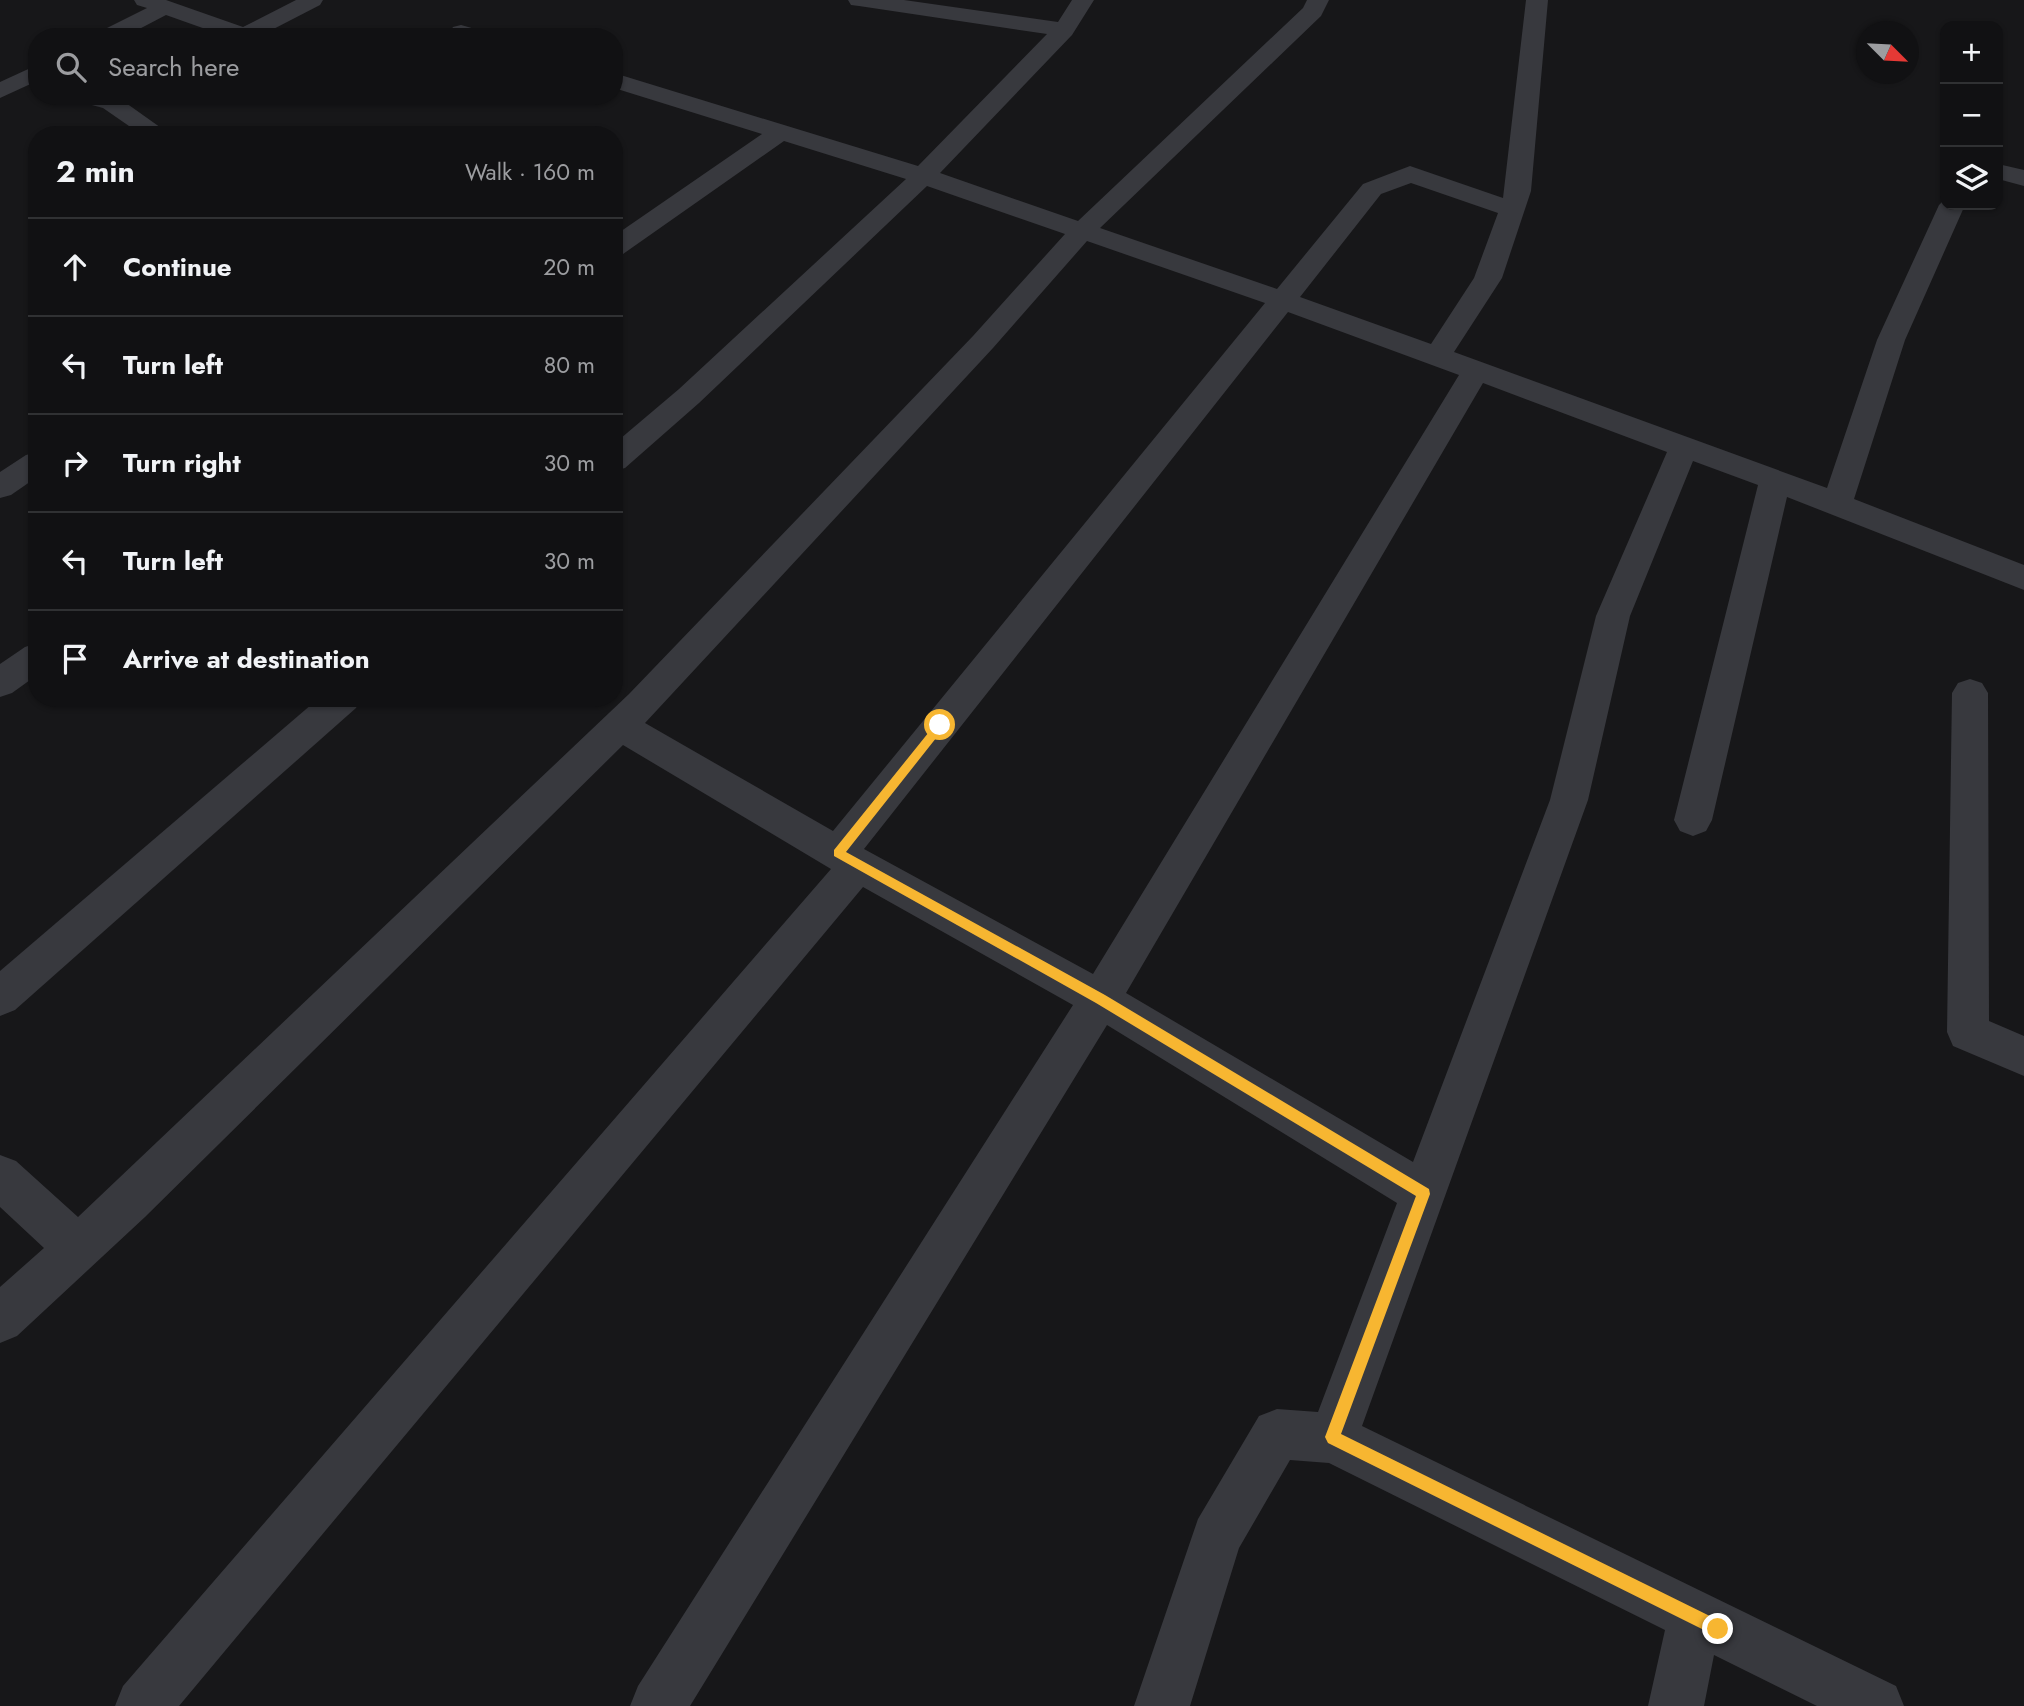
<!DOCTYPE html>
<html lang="en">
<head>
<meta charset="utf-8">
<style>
	:root { --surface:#111113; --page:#1a1a1c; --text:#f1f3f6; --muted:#9c9da0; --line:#303133 }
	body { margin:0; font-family:Jost,sans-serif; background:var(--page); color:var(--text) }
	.controls { position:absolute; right:21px; top:21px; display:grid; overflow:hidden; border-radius:14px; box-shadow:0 2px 5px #0004 }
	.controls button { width:63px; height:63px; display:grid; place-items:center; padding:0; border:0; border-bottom:2px solid var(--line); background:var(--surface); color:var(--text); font:35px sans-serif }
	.compass { position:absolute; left:1856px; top:21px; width:63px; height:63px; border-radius:50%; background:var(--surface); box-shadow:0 2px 5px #0004; rotate:114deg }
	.stop { position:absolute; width:21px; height:21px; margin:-16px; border:5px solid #f7b631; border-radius:50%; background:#fff }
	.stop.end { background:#f7b631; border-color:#fff; box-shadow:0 2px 7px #0008 }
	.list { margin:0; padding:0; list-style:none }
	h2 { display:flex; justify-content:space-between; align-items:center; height:91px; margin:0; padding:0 28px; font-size:30px }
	h2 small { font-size:23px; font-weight:400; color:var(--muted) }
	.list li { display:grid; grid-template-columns:46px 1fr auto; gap:21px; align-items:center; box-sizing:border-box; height:98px; padding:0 28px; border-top:2px solid var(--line) }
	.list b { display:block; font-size:26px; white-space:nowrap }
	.list em { font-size:23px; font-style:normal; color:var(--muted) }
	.icon { flex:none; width:38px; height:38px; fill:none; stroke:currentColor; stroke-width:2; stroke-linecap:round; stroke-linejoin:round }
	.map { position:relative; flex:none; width:2024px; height:1706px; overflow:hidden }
	.search { position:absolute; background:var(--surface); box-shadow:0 2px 5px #0004; left:28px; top:28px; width:595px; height:77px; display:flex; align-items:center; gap:18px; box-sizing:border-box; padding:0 24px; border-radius:28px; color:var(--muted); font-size:26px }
	.panel { position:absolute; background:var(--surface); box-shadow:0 2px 5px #0004; left:28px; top:126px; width:595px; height:581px; border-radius:28px }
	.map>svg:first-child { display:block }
</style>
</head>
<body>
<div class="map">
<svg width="2024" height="1706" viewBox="0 0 2024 1706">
	<rect width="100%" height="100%" fill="#171719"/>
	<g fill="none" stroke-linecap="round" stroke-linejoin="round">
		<!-- minor -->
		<g fill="#38393e" fill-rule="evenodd">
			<polygon points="134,0 166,0 243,27 296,0 323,0 320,5 258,37 228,37 166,15 124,37 96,37 99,32 147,8 137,5"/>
			<path d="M848,0h56l154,22 14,-22h22l-22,35 -132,138 138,48 225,-213 4,-8h22l-8,16 -221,212 177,61 86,-105 47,-18 93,32 23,-198h22l-17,191 -29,87 -48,74 373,136 50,-148 62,-135 6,-6v6h20l-60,135 -51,159 170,66v25l-237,-93 -75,323 -6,11 -13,5 -13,-5 -6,-11 84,-335 -65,-24 -63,155 -42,184 -226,626 534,260 8,20h-87l-103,-51 -10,51h-56l17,-76 -336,-167 -39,-3 -51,88 -49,158h-56l64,-187 61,-103 18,-7 41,3 79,-209 -290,-178 -417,681h-60l8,-20 435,-681 -210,-118 -684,819h-64l8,-20 708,-817 -208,-124 -478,472 -128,119 -17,7v-56l44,-39 -44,-41v-52l16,6 62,56 551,-523 344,-358 92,-102 -138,-48 -228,217 -74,65 -11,3v-27l65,-55 227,-210 -122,-38 -161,113 -9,2v-20l148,-102 -148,-46v-15l304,93 129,-132 -188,-28 -8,-1zM1411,183l87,30 -24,65 -43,66 -131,-47 81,-103zM1087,241l178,62 -432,528 -188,-108 348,-375zM1288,312l171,63 -366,599 -229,-125zM1483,383l184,69 -71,164 -46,184 -137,362 -287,-169z"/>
			<polygon points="461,25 486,32 489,37 453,37 450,32 453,27"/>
			<polygon points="37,65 37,81 0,98 0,82"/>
			<polygon points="73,96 119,98 171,135 142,135 103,108 77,101"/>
			<polygon points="1998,164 2024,170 2024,186 1998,179"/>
			<polygon points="37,452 37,477 11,495 0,498 0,472 26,455"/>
			<polygon points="37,643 37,675 12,693 0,697 0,664 25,647"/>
			<polygon points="1970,679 1982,683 1988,693 1989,1021 2024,1036 2024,1076 1953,1046 1947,1032 1952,693 1958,683"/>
			<polygon points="319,698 361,698 356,708 15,1010 0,1016 0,971"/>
		</g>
	</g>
	<!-- route -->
	<polygon fill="#f7b631" points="940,721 946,725 944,728 846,852 1105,995 1429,1189 1430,1194 1341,1434 1724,1623 1726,1629 1724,1634 1718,1637 1712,1634 1328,1443 1325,1437 1416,1196 1096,1003 834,856 834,850 937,722"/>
</svg>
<div class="controls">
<button>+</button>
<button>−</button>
<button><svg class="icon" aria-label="layers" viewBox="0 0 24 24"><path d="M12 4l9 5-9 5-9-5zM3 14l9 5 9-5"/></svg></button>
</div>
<svg class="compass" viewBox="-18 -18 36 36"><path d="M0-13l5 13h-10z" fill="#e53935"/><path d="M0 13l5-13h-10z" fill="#9c9da0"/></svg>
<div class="stop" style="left:940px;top:725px"></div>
<div class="stop end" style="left:1718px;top:1629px"></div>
<div class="search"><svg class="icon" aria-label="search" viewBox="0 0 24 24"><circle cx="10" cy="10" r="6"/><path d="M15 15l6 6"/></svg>Search here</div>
<section class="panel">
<h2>2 min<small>Walk · 160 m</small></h2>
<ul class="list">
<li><svg class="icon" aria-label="ahead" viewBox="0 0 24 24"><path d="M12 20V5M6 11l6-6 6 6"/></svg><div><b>Continue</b></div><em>20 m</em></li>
<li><svg class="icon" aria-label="left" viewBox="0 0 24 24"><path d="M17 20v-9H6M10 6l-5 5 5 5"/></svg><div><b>Turn left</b></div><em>80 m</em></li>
<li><svg class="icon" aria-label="right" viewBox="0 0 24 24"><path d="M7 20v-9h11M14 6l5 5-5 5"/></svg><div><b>Turn right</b></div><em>30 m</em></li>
<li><svg class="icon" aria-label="left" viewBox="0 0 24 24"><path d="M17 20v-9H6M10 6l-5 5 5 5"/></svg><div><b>Turn left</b></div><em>30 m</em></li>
<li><svg class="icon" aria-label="arrive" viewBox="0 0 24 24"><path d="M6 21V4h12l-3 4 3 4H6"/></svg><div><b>Arrive at destination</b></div></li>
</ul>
</section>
</div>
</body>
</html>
